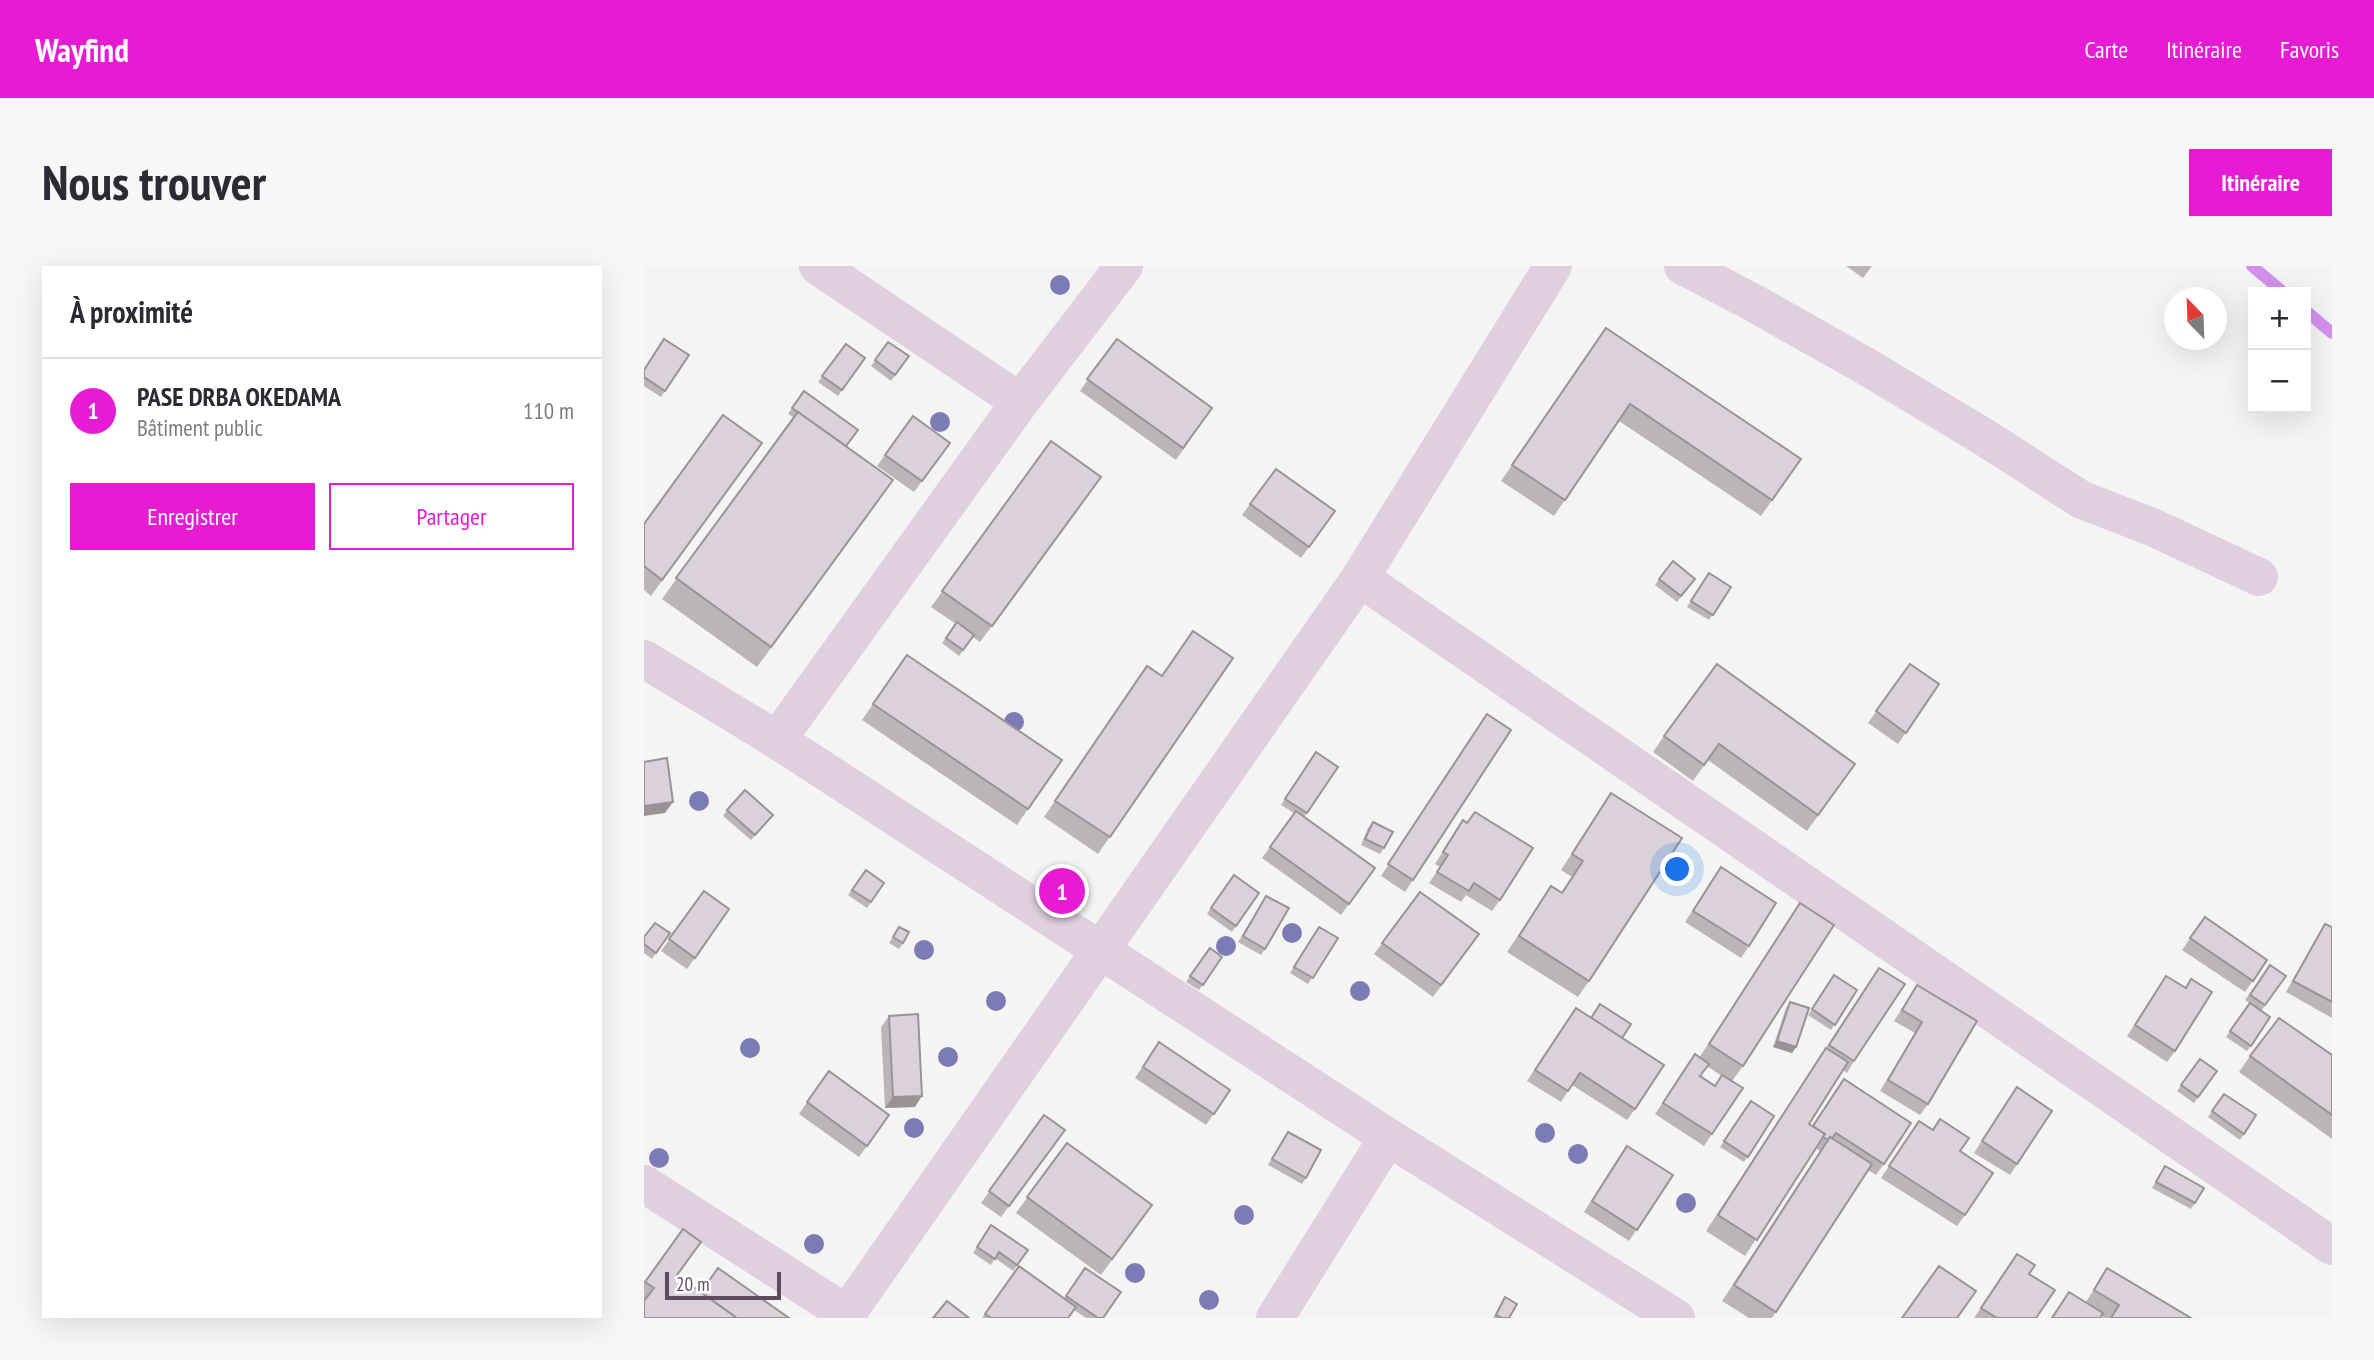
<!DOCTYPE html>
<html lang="fr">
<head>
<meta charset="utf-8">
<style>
	:root { --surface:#fff; --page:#f7f7f7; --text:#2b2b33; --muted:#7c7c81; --line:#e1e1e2; --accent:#e61bd3 }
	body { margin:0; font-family:"PT Sans Narrow",sans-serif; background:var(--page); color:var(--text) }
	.controls { position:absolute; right:21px; top:21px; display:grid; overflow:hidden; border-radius:0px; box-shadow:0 7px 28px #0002 }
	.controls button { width:63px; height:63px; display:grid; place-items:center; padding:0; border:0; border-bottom:2px solid var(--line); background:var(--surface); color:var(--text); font:35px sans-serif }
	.compass { position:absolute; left:1520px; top:21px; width:63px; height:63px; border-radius:50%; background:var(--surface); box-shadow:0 7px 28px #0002; rotate:337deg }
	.scale { position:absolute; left:21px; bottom:18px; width:116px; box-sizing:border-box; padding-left:7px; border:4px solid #604a60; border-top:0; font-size:19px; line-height:24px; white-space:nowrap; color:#604a60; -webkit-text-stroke:5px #fff; paint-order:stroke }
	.you { position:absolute; left:1034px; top:604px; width:24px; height:24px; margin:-18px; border:5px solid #fff; border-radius:50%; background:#1a73e8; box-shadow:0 0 0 10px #1a73e833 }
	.badge { display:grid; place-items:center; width:46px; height:46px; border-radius:50%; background:var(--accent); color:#fff; font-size:23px; font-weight:700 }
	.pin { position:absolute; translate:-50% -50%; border:4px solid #fff; box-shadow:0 2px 7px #0006 }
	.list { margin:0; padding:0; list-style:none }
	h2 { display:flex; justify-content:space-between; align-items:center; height:91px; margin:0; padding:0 28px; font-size:30px }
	h2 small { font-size:23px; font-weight:400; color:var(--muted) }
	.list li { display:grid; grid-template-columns:46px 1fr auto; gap:21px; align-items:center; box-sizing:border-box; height:105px; padding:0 28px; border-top:2px solid var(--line) }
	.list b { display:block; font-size:26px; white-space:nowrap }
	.list p { margin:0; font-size:23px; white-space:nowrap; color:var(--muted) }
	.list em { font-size:23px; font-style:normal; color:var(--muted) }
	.actions { display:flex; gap:14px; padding:21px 28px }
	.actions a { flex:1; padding:16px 0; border:2px solid var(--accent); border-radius:0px; text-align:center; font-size:24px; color:var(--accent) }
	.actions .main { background:var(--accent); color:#fff }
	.map { position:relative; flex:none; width:1688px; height:1052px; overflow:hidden; border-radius:0px }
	header { display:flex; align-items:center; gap:42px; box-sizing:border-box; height:98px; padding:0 35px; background:var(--accent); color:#fff }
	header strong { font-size:33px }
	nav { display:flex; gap:38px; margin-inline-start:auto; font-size:24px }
	.intro { display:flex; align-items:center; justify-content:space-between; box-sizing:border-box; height:168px; padding:0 42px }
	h1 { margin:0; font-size:49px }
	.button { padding:18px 32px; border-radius:0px; background:var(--accent); color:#fff; font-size:24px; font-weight:700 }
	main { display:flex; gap:42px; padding:0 42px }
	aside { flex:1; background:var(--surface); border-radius:0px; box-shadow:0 7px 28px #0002 }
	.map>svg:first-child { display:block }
</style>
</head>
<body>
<header>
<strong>Wayfind</strong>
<nav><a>Carte</a><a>Itinéraire</a><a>Favoris</a></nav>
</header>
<div class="intro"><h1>Nous trouver</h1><a class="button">Itinéraire</a></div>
<main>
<aside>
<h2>À proximité<small></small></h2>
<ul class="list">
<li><span class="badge">1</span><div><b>PASE DRBA OKEDAMA</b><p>Bâtiment public</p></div><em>110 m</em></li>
</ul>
<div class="actions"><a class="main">Enregistrer</a><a>Partager</a></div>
</aside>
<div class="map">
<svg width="1688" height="1052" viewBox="0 0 1688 1052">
	<rect width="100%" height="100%" fill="#f4f5f3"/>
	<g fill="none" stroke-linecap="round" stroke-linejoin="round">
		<!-- stream -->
		<g stroke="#d590ed" stroke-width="12">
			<polyline points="1608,0 1639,26"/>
			<polyline points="1662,45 1688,67"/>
		</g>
		<!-- minor -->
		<g stroke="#dfcfdf" stroke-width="38">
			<polyline points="174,0 376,136"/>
			<polyline points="1039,0 1108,36 1223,101 1335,168 1438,234 1508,261 1615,311"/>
			<polyline points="716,312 1688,980"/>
			<polyline points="0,393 133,474 744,871 1032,1052"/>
			<polyline points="133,474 376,136 480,0"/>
			<polyline points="0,918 203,1048"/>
			<polyline points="200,1052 716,312 909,0"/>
			<polyline points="631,1052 744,871"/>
		</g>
	</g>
	<!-- trees -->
	<g fill="#7d7bb6">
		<circle cx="416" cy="19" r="10"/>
		<circle cx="296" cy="156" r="10"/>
		<circle cx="370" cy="456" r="10"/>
		<circle cx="55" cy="535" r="10"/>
		<circle cx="648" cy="667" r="10"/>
		<circle cx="582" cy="680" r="10"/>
		<circle cx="280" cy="684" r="10"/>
		<circle cx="716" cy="725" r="10"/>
		<circle cx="352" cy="735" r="10"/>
		<circle cx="106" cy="782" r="10"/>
		<circle cx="304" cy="791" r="10"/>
		<circle cx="270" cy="862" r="10"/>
		<circle cx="901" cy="867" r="10"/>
		<circle cx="934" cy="888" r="10"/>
		<circle cx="15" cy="892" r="10"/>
		<circle cx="1042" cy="937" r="10"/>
		<circle cx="600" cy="949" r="10"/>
		<circle cx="170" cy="978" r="10"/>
		<circle cx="491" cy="1007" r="10"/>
		<circle cx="565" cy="1034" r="10"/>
	</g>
	<!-- wall -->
	<g fill="#bbb5ba" fill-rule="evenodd">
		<polygon points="1202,0 1228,0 1219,12"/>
		<polygon points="962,62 1157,193 1117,250 975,155 910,250 857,215"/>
		<polygon points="473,73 568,142 532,194 436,125"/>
		<polygon points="244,76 265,90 247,115 227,100"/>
		<polygon points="202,78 221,92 194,130 174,116"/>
		<polygon points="45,89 17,131 0,120 0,104"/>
		<polygon points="160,125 202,180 249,214 113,401 18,333 149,151 144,148"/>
		<polygon points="269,150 306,177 270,226 233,200"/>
		<polygon points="407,175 446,227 336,376 329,371 315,390 298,377 312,358 287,341"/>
		<polygon points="118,177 7,330 0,324 0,258"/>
		<polygon points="632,203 691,245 657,292 598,249"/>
		<polygon points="1065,307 1087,321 1065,354 1043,341"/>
		<polygon points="1015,313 1051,313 1033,336 1011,319"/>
		<polygon points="263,389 418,494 373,559 218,454"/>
		<polygon points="589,392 454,588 400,551 503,400 518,410"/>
		<polygon points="1266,398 1295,418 1254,478 1224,457"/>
		<polygon points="835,460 769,614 761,626 737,610"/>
		<polygon points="1020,470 1211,498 1163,565 1064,494 1049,515 1009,486"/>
		<polygon points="672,486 694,501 660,551 731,602 697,649 618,592 650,547 637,539"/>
		<polygon points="967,527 945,715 934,731 863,686 907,620 918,627 928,611 917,604"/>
		<polygon points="83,544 129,549 107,574 79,550"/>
		<polygon points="819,554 856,634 848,645 822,629 817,636 785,617 796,601 791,598"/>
		<polygon points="729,556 740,582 736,588 717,579 724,562"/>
		<polygon points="222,604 240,617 223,642 204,629"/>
		<polygon points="590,609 615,627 588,666 563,648"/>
		<polygon points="1069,613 1105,680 1097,692 1041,656"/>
		<polygon points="60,625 85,643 43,703 17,685"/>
		<polygon points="776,626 835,668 789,731 730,688"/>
		<polygon points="622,630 621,683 617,689 594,676"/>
		<path d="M1156,637l-57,163 -11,15 11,7 -39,58 -49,-32 32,-48 12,-8zM1063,800l15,10 -7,10 -15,-10z"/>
		<polygon points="1561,651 1623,694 1601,726 1538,684"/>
		<polygon points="1681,658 1688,661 1688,752 1642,726 1674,669"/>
		<polygon points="255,661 259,677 255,683 245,677"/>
		<polygon points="675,661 694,672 664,718 646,707"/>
		<polygon points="26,667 8,693 0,687 0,671"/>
		<polygon points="566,682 578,691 555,724 542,716"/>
		<polygon points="1626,699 1642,710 1617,745 1626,751 1603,785 1582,771 1605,737 1601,734"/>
		<polygon points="1190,709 1213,724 1187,764 1164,749"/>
		<polygon points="1522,710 1541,722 1547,713 1531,785 1523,796 1483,770"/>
		<polygon points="1227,713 1210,795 1203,807 1199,804 1165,858 1168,860 1200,813 1240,898 1232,909 1224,904 1128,1052 1105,1052 1078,1035 1176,885 1172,882 1101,990 1062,965"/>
		<polygon points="1273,719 1333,755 1284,838 1276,849 1236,825 1271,767 1250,755"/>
		<polygon points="1146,736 1152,781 1148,787 1129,781 1142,742"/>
		<polygon points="245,750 271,841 241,842 237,761"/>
		<polygon points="924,753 978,772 991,843 983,854 928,819 917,836 883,815"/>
		<polygon points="515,776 586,824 562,859 491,812"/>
		<polygon points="1688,789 1688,873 1595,806 1606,790"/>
		<polygon points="1556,793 1573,805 1550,837 1533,825"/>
		<polygon points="185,805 245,849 215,891 155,848"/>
		<polygon points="1373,821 1408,845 1366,909 1330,887"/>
		<polygon points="1580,828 1612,849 1596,874 1564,851"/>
		<polygon points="1107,835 1130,850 1100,896 1076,881"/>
		<polygon points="400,849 421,864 357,951 337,937"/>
		<polygon points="1275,855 1316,885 1321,949 1313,960 1237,912"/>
		<polygon points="640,872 662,912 658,918 624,899"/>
		<polygon points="423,877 508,939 457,1009 372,947"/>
		<polygon points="975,891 1029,909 985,975 940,946"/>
		<polygon points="1521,900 1551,937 1547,943 1508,922"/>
		<polygon points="347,959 384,984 369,1005 351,992 347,999 329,987"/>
		<polygon points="39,963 33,1009 57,1026 145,1052 0,1052 0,1017"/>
		<polygon points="1373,988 1385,1008 1392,1052 1330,1052"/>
		<polygon points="375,1000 420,1033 441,1002 459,1052 442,1052 430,1044 424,1052 338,1052"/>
		<polygon points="1463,1002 1547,1052 1459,1052 1457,1050 1456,1052 1407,1052 1425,1026 1442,1036"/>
		<polygon points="861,1031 865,1052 849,1052 857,1037"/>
	</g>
	<!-- shaded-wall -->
	<g fill="#999397">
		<polygon points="29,536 21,547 0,550 0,540"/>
		<polygon points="1133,775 1152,781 1148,787 1129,781"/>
		<polygon points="278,830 271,841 241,842 249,831"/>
	</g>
	<!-- building -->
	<g fill="#dad2d8" stroke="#999397" stroke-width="2">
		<polygon points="962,62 1157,193 1128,234 986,138 921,234 868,199"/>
		<polygon points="20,73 45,89 21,125 0,111 0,104"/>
		<polygon points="473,73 568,142 539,182 443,113"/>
		<polygon points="244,76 265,90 251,109 231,94"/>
		<polygon points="202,78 221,92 198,124 178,110"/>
		<polygon points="160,125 214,164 202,180 148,142"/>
		<polygon points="154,146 249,214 127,381 32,312"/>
		<polygon points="79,149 118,177 18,314 0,300 0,258"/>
		<polygon points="269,150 306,177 278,215 241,189"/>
		<polygon points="407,175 457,211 348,360 298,325"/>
		<polygon points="632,203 691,245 665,281 606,238"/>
		<polygon points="1029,295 1051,313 1037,330 1015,313"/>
		<polygon points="1065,307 1087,321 1069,349 1047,335"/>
		<polygon points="313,356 330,369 319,384 302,372"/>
		<polygon points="549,365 589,392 466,571 411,535 503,400 518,410"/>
		<polygon points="263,389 418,494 384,543 229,438"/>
		<polygon points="1073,398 1211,498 1174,549 1075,478 1060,499 1020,470"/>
		<polygon points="1266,398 1295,418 1262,467 1232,445"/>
		<polygon points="843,448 867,464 769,614 744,598"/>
		<polygon points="672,486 694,501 663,547 641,533"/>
		<polygon points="23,492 29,536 0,540 0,496"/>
		<polygon points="101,524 129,549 111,569 83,544"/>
		<polygon points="967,527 1038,572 945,715 875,670 907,620 918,627 939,595 928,588"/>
		<polygon points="652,545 731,602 705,638 626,581"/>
		<polygon points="831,546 889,582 856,634 830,617 825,625 793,606 804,589 799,586 819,554 823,557"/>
		<polygon points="729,556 749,566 740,582 721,573"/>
		<polygon points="1077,601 1132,637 1105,680 1049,645"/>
		<polygon points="222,604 240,617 227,636 208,624"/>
		<polygon points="590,609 615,627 592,660 567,642"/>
		<polygon points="60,625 85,643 51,692 25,673"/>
		<polygon points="776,626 835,668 797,719 738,677"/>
		<polygon points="622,630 645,642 621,683 599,670"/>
		<polygon points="1156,637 1190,659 1099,800 1065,778"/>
		<polygon points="1561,651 1623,694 1609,715 1546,672"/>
		<polygon points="11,657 26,667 12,687 0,678 0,671"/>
		<polygon points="1681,658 1688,661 1688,736 1649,715"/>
		<polygon points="255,661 265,666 259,677 249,671"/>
		<polygon points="675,661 694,672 669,712 650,701"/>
		<polygon points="566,682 578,691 559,719 546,710"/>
		<polygon points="1626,699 1642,710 1621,739 1606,729"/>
		<polygon points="1235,702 1261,718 1210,795 1185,779"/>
		<polygon points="1190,709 1213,724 1191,759 1168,743"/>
		<polygon points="1522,710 1542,722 1547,713 1568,726 1531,785 1491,759"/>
		<polygon points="1273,719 1333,755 1284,838 1244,814 1278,756 1258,744"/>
		<polygon points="1146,736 1165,742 1152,781 1133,775"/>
		<polygon points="1606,737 1626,751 1607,780 1586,765"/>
		<polygon points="956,738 987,758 978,772 947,752"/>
		<polygon points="932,742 1020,799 991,843 936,807 924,825 891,804"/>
		<polygon points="274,748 278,830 249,831 245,750"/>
		<polygon points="1635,752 1688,789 1688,849 1606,790"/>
		<polygon points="515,776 586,824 570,848 499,801"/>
		<polygon points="1182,782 1204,796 1165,858 1181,868 1113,974 1074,949"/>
		<polygon points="1051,788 1065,798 1056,810 1071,820 1078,809 1099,822 1068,868 1019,837"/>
		<polygon points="1556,793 1573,805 1554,831 1537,819"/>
		<polygon points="185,805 245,849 223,880 163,836"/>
		<polygon points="1200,813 1267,857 1240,898 1192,867 1188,872 1186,871 1184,874 1179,871 1181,868 1169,860"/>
		<polygon points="1373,821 1408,845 1373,898 1338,875"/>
		<polygon points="1580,828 1612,849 1600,868 1568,845"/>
		<polygon points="1107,835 1130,850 1104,891 1080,875"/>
		<polygon points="400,849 421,864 365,940 345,925"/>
		<polygon points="1296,853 1325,872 1316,885 1349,907 1321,949 1245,900 1275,855 1289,864"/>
		<polygon points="644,866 677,884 662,912 628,893"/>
		<polygon points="1186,871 1228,898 1132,1046 1090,1019"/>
		<polygon points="423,877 508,939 468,993 383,931"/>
		<polygon points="983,880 1029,909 993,964 948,935"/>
		<polygon points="1521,900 1560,922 1551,937 1512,916"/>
		<polygon points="347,959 384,984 373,999 355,986 351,993 333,981"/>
		<polygon points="39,963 57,976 33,1009 93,1052 0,1052 0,1035 10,1022 1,1016"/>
		<polygon points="1373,988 1391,999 1385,1008 1411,1024 1392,1052 1353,1052 1337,1042"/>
		<polygon points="375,1000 432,1041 424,1052 347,1052 341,1048"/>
		<polygon points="1295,1000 1332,1025 1313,1052 1258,1052"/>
		<polygon points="74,1002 145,1052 93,1052 57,1026"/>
		<polygon points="441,1002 477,1026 459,1052 454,1052 422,1030"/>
		<polygon points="1463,1002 1547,1052 1467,1052 1475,1039 1450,1024"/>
		<polygon points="1425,1026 1459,1047 1456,1052 1408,1052"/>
		<polygon points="861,1031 873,1038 865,1052 858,1052 852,1049"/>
		<polygon points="303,1035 325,1052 289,1052"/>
	</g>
</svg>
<div class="controls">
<button>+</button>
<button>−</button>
</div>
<svg class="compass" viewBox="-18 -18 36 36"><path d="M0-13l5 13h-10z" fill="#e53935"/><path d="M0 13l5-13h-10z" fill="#7c7c81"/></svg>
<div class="scale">20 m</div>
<div class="you"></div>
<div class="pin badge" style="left:418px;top:625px">1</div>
</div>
</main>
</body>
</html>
